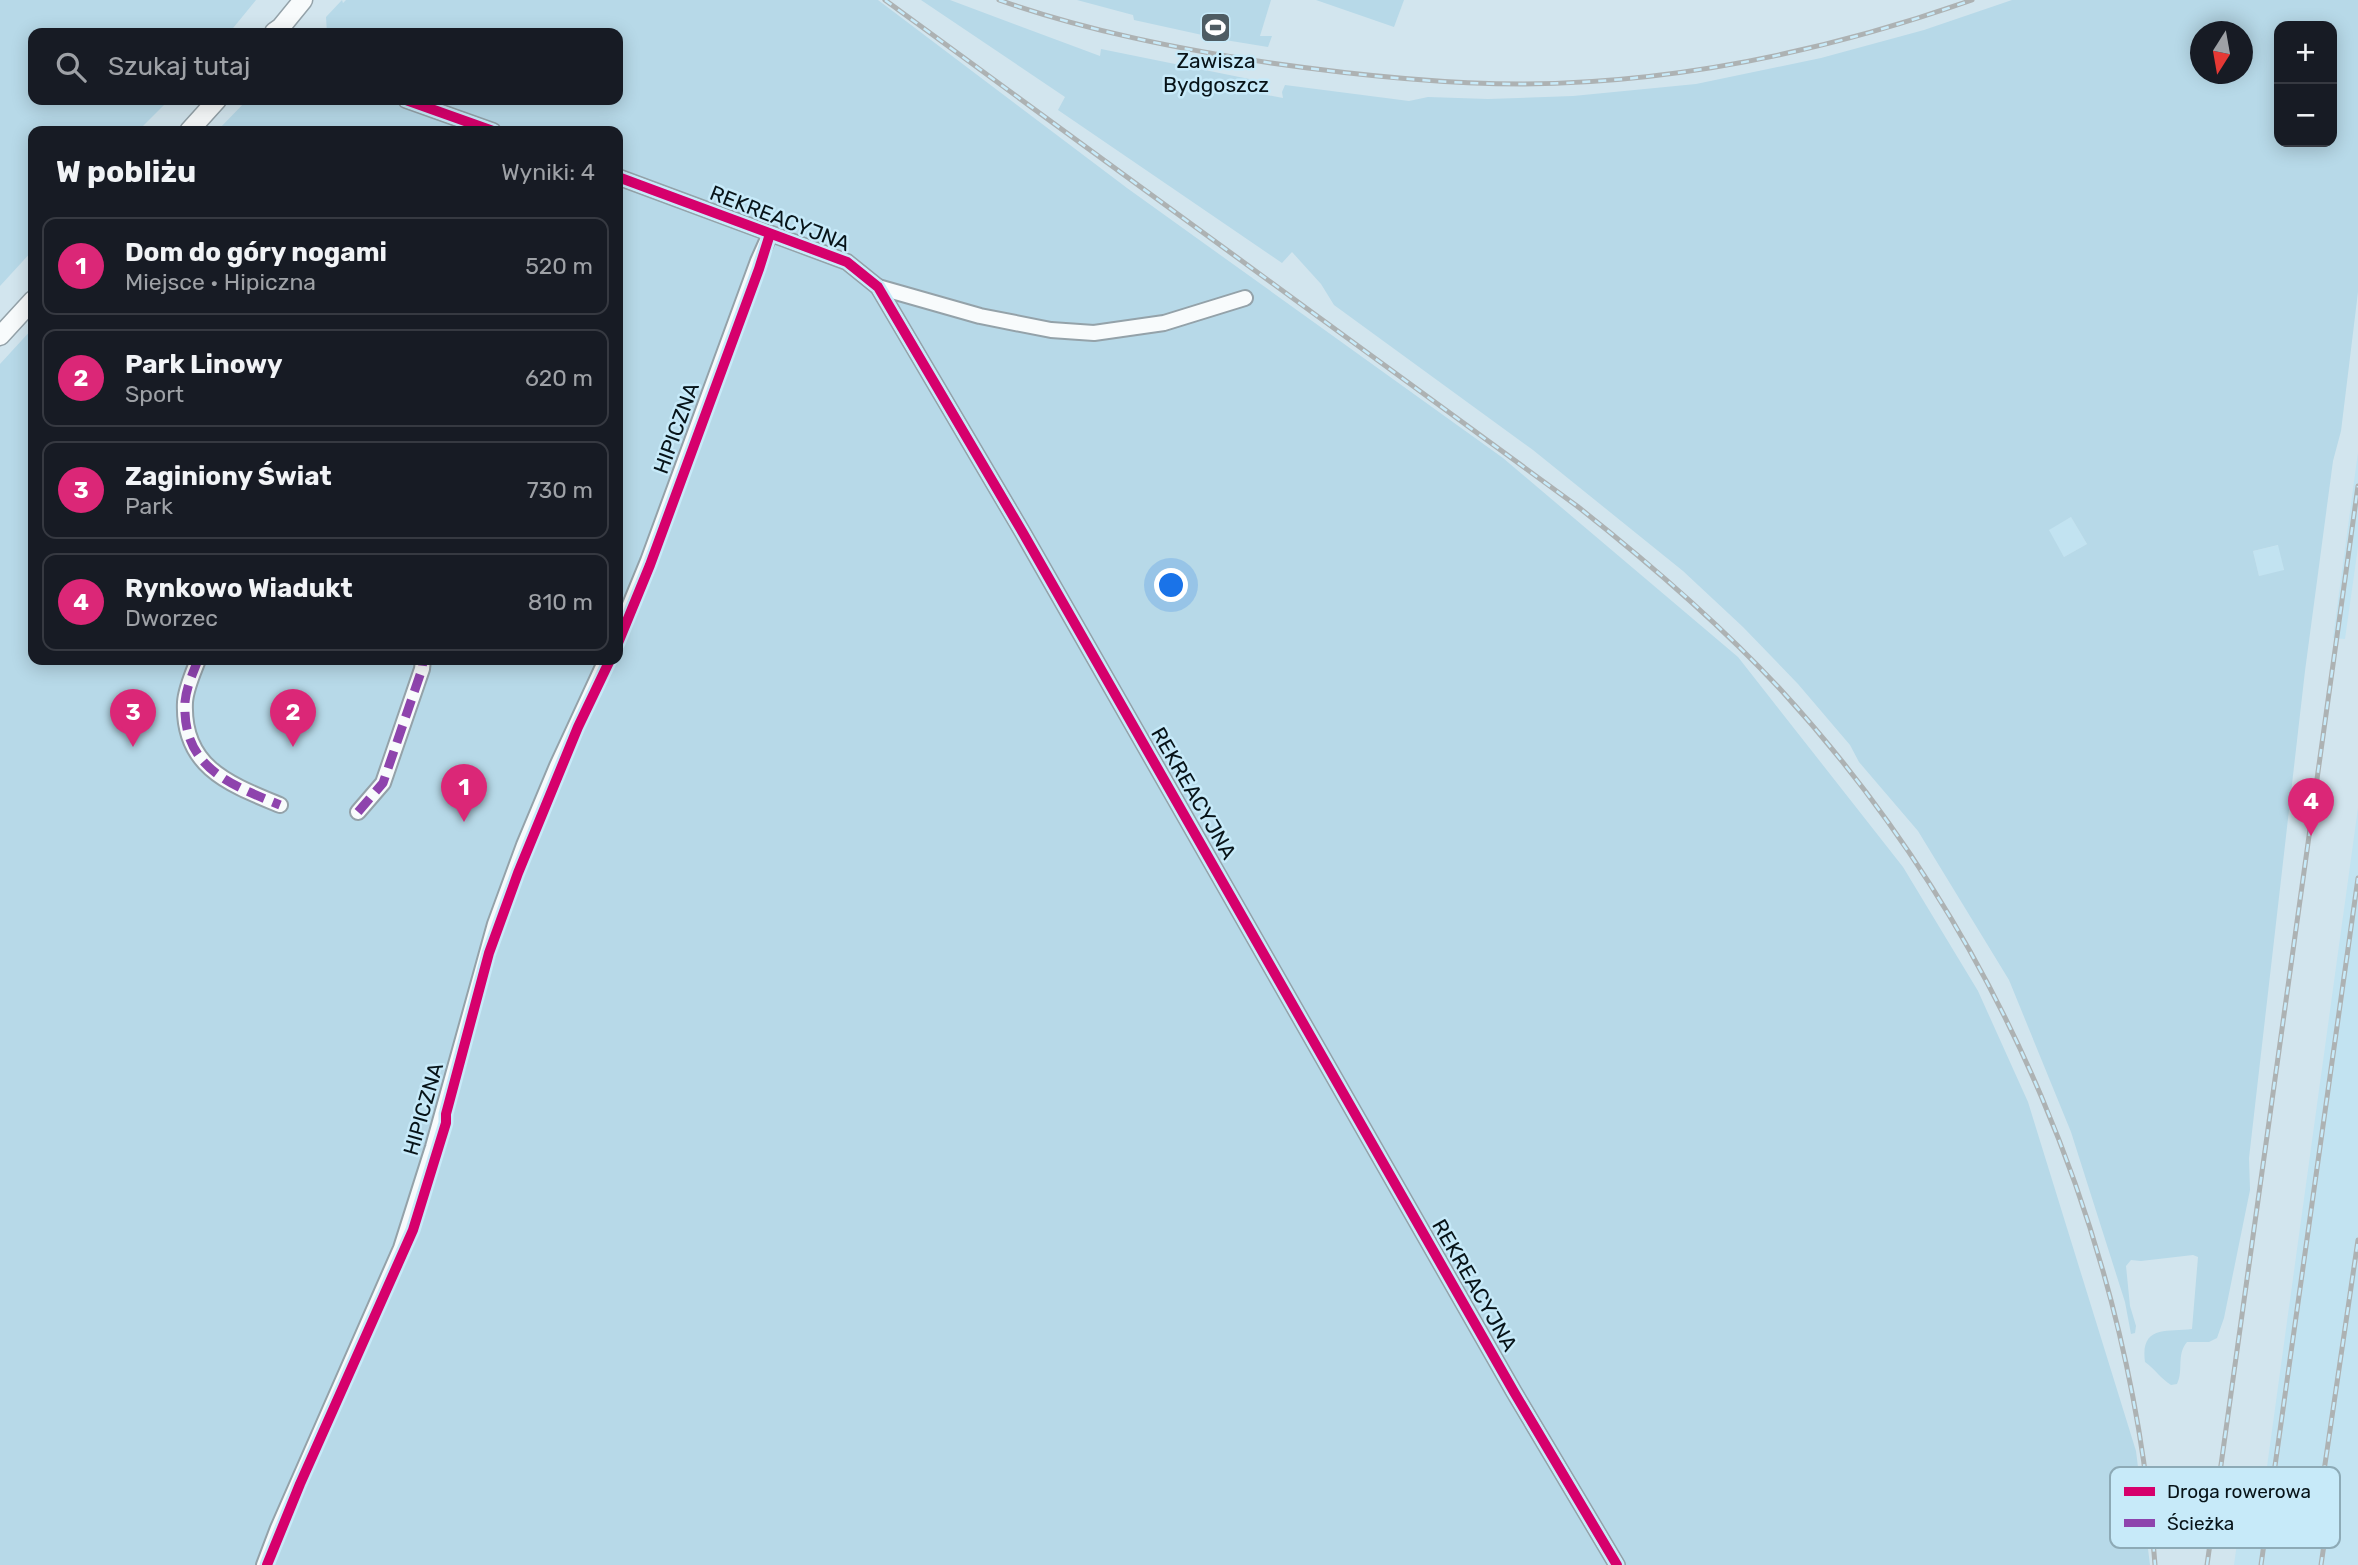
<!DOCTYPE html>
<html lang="pl">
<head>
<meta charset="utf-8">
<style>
	:root { --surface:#171b24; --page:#20242c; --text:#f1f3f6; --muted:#9ea1a6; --line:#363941; --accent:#db2777 }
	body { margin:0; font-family:Rubik,sans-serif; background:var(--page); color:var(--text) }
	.controls { position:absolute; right:21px; top:21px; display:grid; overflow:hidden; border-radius:14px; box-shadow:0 4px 18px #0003 }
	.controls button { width:63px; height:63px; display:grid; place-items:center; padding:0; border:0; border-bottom:2px solid var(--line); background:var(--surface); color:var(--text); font:35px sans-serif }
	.compass { position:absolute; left:2190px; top:21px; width:63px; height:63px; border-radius:50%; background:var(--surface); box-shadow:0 4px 18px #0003; rotate:191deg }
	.you { position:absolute; left:1172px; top:586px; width:24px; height:24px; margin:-18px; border:5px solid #fff; border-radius:50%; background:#1a73e8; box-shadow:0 0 0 10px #1a73e833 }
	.badge { display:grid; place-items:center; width:46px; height:46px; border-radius:50%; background:var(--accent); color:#fff; font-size:23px; font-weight:700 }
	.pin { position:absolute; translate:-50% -58px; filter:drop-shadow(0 2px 4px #0008) }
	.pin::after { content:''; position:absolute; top:37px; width:24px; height:21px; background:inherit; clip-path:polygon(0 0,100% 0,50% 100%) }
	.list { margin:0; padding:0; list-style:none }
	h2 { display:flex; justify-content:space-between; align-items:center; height:91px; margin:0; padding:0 28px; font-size:30px }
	h2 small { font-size:23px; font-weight:400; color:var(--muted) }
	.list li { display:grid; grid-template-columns:46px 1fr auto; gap:21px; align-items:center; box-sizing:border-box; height:98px; margin:0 14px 14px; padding:0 14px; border:2px solid var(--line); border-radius:14px }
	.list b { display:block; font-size:26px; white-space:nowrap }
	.list p { margin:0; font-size:23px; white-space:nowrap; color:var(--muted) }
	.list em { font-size:23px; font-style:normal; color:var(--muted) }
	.icon { flex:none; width:38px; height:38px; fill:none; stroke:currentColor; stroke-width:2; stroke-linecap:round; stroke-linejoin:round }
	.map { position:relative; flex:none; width:2358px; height:1565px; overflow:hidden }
	.search { position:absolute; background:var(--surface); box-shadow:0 4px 18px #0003; left:28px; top:28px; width:595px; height:77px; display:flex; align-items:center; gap:18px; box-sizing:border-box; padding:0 24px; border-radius:14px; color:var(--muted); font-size:26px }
	.panel { position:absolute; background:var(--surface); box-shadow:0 4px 18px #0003; left:28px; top:126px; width:595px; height:539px; border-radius:14px }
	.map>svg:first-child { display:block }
</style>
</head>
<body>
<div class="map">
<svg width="2358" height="1565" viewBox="0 0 2358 1565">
	<rect width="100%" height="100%" fill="#d2e5ee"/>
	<!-- built -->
	<g fill="#c2e3f1">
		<polygon points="2358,452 2358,547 2345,639 2333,638"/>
		<polygon points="2071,517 2087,544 2064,557 2048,530"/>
		<polygon points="2279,545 2284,571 2259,576 2253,551"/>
		<polygon points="2358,808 2358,1565 2234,1565 2242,1507 2261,1510"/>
	</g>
	<!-- green -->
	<g fill="#b7d9e8" fill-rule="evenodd">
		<polygon points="0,0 256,0 229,33 33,33 33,100 169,100 138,131 33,131 33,250 0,286"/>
		<polygon points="342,0 343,3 346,0 878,0 1127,188 1503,458 1738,657 1903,867 1978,991 2028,1102 2136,1451 2150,1565 0,1565 0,364 33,328 33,660 618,660 618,131 217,131 247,100 618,100 618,33 327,33 326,17"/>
		<path d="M921,0h29l150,56 1,-7 158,32 -3,12 27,5 -1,-6 3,-7 124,16 19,-4 60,2 85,-3 123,-12 125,-26 103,-28 88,-30h346v292l-17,139 -8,30 -28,210 -56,487 1,32 -26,128 -7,20 -8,4h-22c-11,13 -3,28 -10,42l-6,1c-10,-6 -16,-16 -26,-23 -5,-37 22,-30 47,-33l6,-72 -5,-2 -52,6 -10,-1 -5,6 4,40 6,20 -1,7 -4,1 -6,-32 -54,-170 -62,-152 -91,-149 -59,-69 -9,-17 -52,-61 -55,-57 -60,-56 -150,-121 -199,-145 -13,-21 -29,-32 -10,11 -224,-153 7,-13zM2279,26h53v116h-53zM2200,32h42v42h-42zM2071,517l16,27 -23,13 -15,-27zM2278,545l6,25 -25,6 -6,-25z"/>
		<polygon points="1077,0 1271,0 1260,36 1272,36 1268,47 1225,40 1134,20 1133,15"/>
		<polygon points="1316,0 1404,0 1394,27"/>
	</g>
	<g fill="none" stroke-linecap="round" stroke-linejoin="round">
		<defs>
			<g id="minor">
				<polyline points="406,100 493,131"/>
				<polyline points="618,177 847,262 878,287 1023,533 1514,1392 1617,1565"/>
				<polyline points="878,287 980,316 1051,330 1094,333 1164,323 1245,298"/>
				<polyline points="618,634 648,561 758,261 770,234"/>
				<path d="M198,660c-5,13 -12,28 -13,42 -3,65 44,82 95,103"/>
				<polyline points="358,812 383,783 422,669 423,660"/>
				<polyline points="264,1565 278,1528 401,1248 433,1147 495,924 524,845 557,766 606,660"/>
			</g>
			<g id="major">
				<polyline points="274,32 281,27 303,0"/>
				<polyline points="189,131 217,100"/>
				<polyline points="0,336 33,300"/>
			</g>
		</defs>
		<!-- minor casing -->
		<use href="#minor" stroke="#94a2a9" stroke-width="18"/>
		<!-- major casing -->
		<use href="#major" stroke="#94a2a9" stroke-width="21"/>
		<!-- minor -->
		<use href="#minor" stroke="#f8fbfc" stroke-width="14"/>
		<!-- major -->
		<use href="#major" stroke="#f8fbfc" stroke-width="18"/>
		<defs>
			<g id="rail">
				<path d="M885,0l692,506c72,57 141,116 204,184 219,239 350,552 374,875"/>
				<path d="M999,0c88,31 180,49 272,63 84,12 167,21 252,21 154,-1 304,-33 449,-84"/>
				<polyline points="2319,1505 2358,1240"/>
				<polyline points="2207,1565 2358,486"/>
				<polyline points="2261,1565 2358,878"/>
				<polyline points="2321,1565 2332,1490"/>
			</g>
		</defs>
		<!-- rail casing -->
		<use href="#rail" stroke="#adb2b3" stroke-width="5"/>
		<!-- rail -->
		<use href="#rail" stroke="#c7eaf9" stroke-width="2.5" stroke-dasharray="8" stroke-linecap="butt"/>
		<!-- quiet -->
		<g stroke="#8e44ad" stroke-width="9" stroke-dasharray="18 9" stroke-linecap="butt">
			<path d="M198,660c-5,13 -12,28 -13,42 -3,65 44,82 95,103"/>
			<polyline points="358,812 383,783 422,669 423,660"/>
		</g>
		<defs>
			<g id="cycleway">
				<polyline points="406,100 493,131"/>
				<polyline points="618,177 847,262 878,287 1023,533 1514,1392 1617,1565"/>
				<polyline points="618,643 650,565 759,269 770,234"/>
				<polyline points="267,1565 300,1484 413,1230 446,1123 446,1114 489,953 518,873 578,727 610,660"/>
			</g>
		</defs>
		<!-- cycleway casing -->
		<use href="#cycleway" stroke="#c7eaf9" stroke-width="15"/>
		<!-- cycleway -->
		<use href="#cycleway" stroke="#d6006c" stroke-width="10"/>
	</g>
	<!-- icons -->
	<defs>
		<symbol id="stadium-square" viewBox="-11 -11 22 22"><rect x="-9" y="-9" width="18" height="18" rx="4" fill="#4e5c63" stroke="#c7eaf9"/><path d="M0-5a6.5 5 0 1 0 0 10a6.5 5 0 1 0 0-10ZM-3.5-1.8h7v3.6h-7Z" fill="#fff"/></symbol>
	</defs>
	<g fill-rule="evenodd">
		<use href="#stadium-square" x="1198" y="10" width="35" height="35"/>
	</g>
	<g text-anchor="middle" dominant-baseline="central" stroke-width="5" stroke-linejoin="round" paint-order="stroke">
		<!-- poi labels -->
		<g font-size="21" fill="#071318" stroke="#c7eaf9">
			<text x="1216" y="60">Zawisza<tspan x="1216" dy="24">Bydgoszcz</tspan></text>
		</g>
		<!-- street labels -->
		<g font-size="21" fill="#071318" stroke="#c7eaf9">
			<text transform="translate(780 218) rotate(21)">REKREACYJNA</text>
			<text transform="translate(676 428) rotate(-70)">HIPICZNA</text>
			<text transform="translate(1194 793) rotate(60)">REKREACYJNA</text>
			<text transform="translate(423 1109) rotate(-74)">HIPICZNA</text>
			<text transform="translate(1475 1285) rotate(60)">REKREACYJNA</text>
		</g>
	</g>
	<!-- legend -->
	<rect x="2110" y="1467" width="230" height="81" rx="10" fill="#c7eaf9" stroke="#8daab6" stroke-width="2"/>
	<rect x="2124" y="1487" width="31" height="9" fill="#d6006c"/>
	<rect x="2124" y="1519" width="31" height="8" fill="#8e44ad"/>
	<g font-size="19" fill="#071318">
		<text x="2167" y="1498">Droga rowerowa</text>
		<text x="2167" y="1530">Ścieżka</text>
	</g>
</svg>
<div class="controls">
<button>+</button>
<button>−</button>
</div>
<svg class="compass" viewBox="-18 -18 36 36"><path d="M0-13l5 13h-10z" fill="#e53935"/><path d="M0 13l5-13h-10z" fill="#9ea1a6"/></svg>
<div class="you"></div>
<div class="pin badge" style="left:464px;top:822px">1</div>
<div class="pin badge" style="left:293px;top:747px">2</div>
<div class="pin badge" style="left:133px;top:747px">3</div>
<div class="pin badge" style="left:2311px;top:836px">4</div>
<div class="search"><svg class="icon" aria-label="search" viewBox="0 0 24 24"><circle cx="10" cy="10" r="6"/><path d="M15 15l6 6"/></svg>Szukaj tutaj</div>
<section class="panel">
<h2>W pobliżu<small>Wyniki: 4</small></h2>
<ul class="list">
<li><span class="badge">1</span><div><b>Dom do góry nogami</b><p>Miejsce · Hipiczna</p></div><em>520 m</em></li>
<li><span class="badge">2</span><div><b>Park Linowy</b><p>Sport</p></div><em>620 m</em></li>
<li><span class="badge">3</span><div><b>Zaginiony Świat</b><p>Park</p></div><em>730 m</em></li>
<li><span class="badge">4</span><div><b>Rynkowo Wiadukt</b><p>Dworzec</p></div><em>810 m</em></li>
</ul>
</section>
</div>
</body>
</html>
